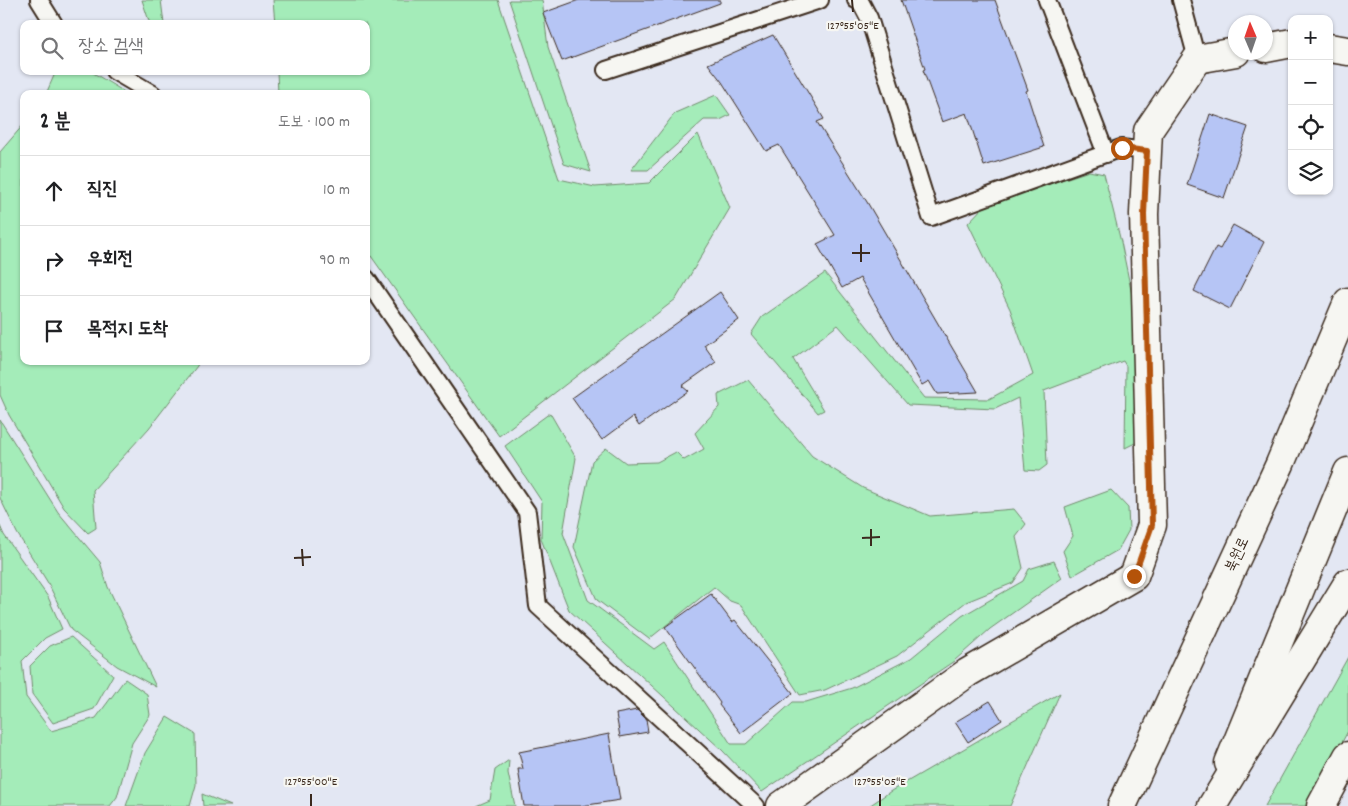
<!DOCTYPE html>
<html lang="ko">
<head>
<meta charset="utf-8">
<style>
	:root { --surface:#fff; --page:#f2f2f2; --text:#202124; --muted:#757577; --line:#e0e0e0 }
	body { margin:0; font-family:Dekko,"Poor Story",sans-serif; background:var(--page); color:var(--text) }
	.controls { position:absolute; right:15px; top:15px; display:grid; overflow:hidden; border-radius:10px; box-shadow:0 1px 4px #0004 }
	.controls button { width:45px; height:45px; display:grid; place-items:center; padding:0; border:0; border-bottom:1px solid var(--line); background:var(--surface); color:var(--text); font:25px sans-serif }
	.compass { position:absolute; left:1228px; top:15px; width:45px; height:45px; border-radius:50%; background:var(--surface); box-shadow:0 1px 4px #0004; rotate:358deg }
	.stop { position:absolute; width:15px; height:15px; margin:-11px; border:4px solid #b45309; border-radius:50%; background:#fff }
	.stop.end { background:#b45309; border-color:#fff; box-shadow:0 1px 5px #0008 }
	.list { margin:0; padding:0; list-style:none }
	h2 { display:flex; justify-content:space-between; align-items:center; height:65px; margin:0; padding:0 20px; font-size:21px }
	h2 small { font-size:16px; font-weight:400; color:var(--muted) }
	.list li { display:grid; grid-template-columns:32px 1fr auto; gap:15px; align-items:center; box-sizing:border-box; height:70px; padding:0 20px; border-top:1px solid var(--line) }
	.list b { display:block; font-size:19px; white-space:nowrap }
	.list em { font-size:16px; font-style:normal; color:var(--muted) }
	.icon { flex:none; width:28px; height:28px; fill:none; stroke:currentColor; stroke-width:2; stroke-linecap:round; stroke-linejoin:round }
	.map { position:relative; flex:none; width:1348px; height:806px; overflow:hidden }
	.search { position:absolute; background:var(--surface); box-shadow:0 1px 4px #0004; left:20px; top:20px; width:350px; height:55px; display:flex; align-items:center; gap:12px; box-sizing:border-box; padding:0 18px; border-radius:10px; color:var(--muted); font-size:19px }
	.panel { position:absolute; background:var(--surface); box-shadow:0 1px 4px #0004; left:20px; top:90px; width:350px; height:275px; border-radius:10px }
	.map>svg:first-child { display:block }
</style>
</head>
<body>
<div class="map">
<svg width="1348" height="806" viewBox="0 0 1348 806">
	<rect width="100%" height="100%" fill="#e3e7f3"/>
	<filter id="ink" filterUnits="userSpaceOnUse"><feTurbulence type="fractalNoise" baseFrequency=".02" numOctaves="2"/><feDisplacementMap in="SourceGraphic" scale="10" xChannelSelector="R" yChannelSelector="G"/><feConvolveMatrix kernelMatrix="1 2 1 2 8 2 1 2 1" color-interpolation-filters="sRGB"/></filter>
	<g filter="url(#ink)">
		<!-- green -->
		<g fill="#a4ecb9" stroke="#708b6c">
			<polygon points="142,0 161,0 164,24 150,24"/>
			<polygon points="273,0 498,0 559,179 595,187 649,183 698,134 730,208 676,299 499,436 366,249 366,94 278,94 277,71 366,71 366,24 275,24"/>
			<polygon points="509,0 542,0 548,47 591,172 564,164"/>
			<polygon points="56,71 90,71 128,94 46,94"/>
			<polygon points="716,95 730,115 720,120 704,120 648,170 631,170 675,113"/>
			<polygon points="24,124 24,361 199,361 197,366 149,428 93,490 96,528 88,533 64,508 9,415 0,395 0,152"/>
			<polygon points="1089,171 1104,174 1121,242 1143,348 1139,441 1125,448 1126,366 1123,361 1044,391 1047,465 1039,471 1025,470 1018,398 995,409 908,405 838,325 793,359 824,410 818,413 751,334 762,317 825,273 924,398 989,399 1033,375 1010,309 968,223 985,205"/>
			<polygon points="748,380 812,456 863,488 930,516 1014,509 1026,524 1016,537 1023,568 1013,583 966,602 897,656 825,690 800,695 741,605 730,601 714,587 649,639 597,600 574,547 592,461 606,448 626,463 657,462 676,452 684,460 704,449 695,433 719,407 718,395"/>
			<polygon points="550,413 576,458 563,533 588,600 654,649 664,642 731,744 746,744 793,702 806,702 852,688 911,658 962,616 1023,581 1029,569 1054,561 1062,578 990,629 954,661 762,792 722,750 569,610 541,539 542,502 505,446"/>
			<polygon points="0,420 58,512 100,562 108,587 156,687 117,666 71,630 48,583 17,533 0,498"/>
			<polygon points="1111,490 1128,508 1129,530 1118,550 1072,576 1063,551 1073,536 1065,507"/>
			<polygon points="0,526 4,535 48,597 62,629 45,638 22,661 26,697 51,731 96,718 125,679 147,694 150,715 132,743 117,797 110,806 0,806"/>
			<polygon points="71,637 113,675 94,709 53,723 32,694 30,666 50,646"/>
			<polygon points="1348,657 1348,731 1308,806 1265,806"/>
			<polygon points="1060,693 1010,806 869,806 891,791"/>
			<polygon points="167,717 195,734 196,785 190,806 126,806 145,753"/>
			<polygon points="509,760 508,773 515,806 476,806 490,800 495,770"/>
			<polygon points="202,794 231,806 203,806"/>
		</g>
		<!-- building -->
		<g fill="#b6c5f5" stroke="#3b2a1e">
			<polygon points="579,0 720,0 720,3 562,61 543,13"/>
			<polygon points="901,0 995,0 1028,90 1026,91 1044,147 984,166 967,113 942,122 923,70 925,69"/>
			<polygon points="773,35 824,119 817,122 867,202 978,392 937,394 929,381 922,385 860,278 842,288 817,244 835,235 779,145 766,151 722,82 708,64"/>
			<polygon points="1210,114 1248,127 1224,198 1187,185"/>
			<polygon points="1233,225 1264,242 1230,309 1194,291 1216,247 1220,249"/>
			<polygon points="720,292 739,320 704,345 716,362 682,386 688,391 639,426 633,417 602,440 572,398"/>
			<polygon points="711,594 732,622 735,620 793,693 741,733 719,705 720,703 665,627"/>
			<polygon points="990,701 1002,720 968,742 955,722"/>
			<polygon points="637,710 646,719 648,732 620,737 616,714"/>
			<polygon points="609,734 620,800 581,806 524,806 518,769 523,769 519,752"/>
		</g>
		<g fill="none" stroke-linecap="round" stroke-linejoin="round">
			<defs>
				<g id="lane">
					<polyline points="39,0 54,24"/>
					<polyline points="856,0 860,1 869,18 931,217 1121,148 1147,151"/>
					<polyline points="1047,0 1106,154"/>
					<polyline points="1181,0 1197,59"/>
					<polyline points="606,70 820,0"/>
					<polyline points="114,71 153,94"/>
					<polyline points="366,278 527,512 538,606 756,806"/>
				</g>
				<g id="street">
					<polyline points="1266,48 1292,43"/>
					<polyline points="1329,48 1348,51"/>
					<polyline points="781,806 967,673 1134,576 1152,525 1144,214 1148,131 1197,59 1236,52"/>
					<polyline points="1321,806 1348,756"/>
				</g>
				<g id="secondary">
					<polyline points="1229,763 1348,472"/>
					<polyline points="1122,806 1280,464 1348,302"/>
				</g>
				<polyline id="highway" points="1212,806 1348,583"/>
			</defs>
			<!-- lane casing -->
			<use href="#lane" stroke="#3b2a1e" stroke-width="20"/>
			<!-- street casing -->
			<use href="#street" stroke="#3b2a1e" stroke-width="31"/>
			<!-- secondary casing -->
			<use href="#secondary" stroke="#3b2a1e" stroke-width="31"/>
			<!-- highway casing -->
			<use href="#highway" stroke="#3b2a1e" stroke-width="31"/>
			<!-- lane -->
			<use href="#lane" stroke="#f6f6f2" stroke-width="16"/>
			<!-- street -->
			<use href="#street" stroke="#f6f6f2" stroke-width="28"/>
			<!-- secondary -->
			<use href="#secondary" stroke="#f6f6f2" stroke-width="28"/>
			<!-- highway -->
			<use href="#highway" stroke="#f6f6f2" stroke-width="28"/>
		</g>
	</g>
	<g fill="none" stroke-linecap="round" stroke-linejoin="round" filter="url(#ink)">
		<!-- route -->
		<polyline stroke="#b45309" stroke-width="6" points="1122,148 1147,151 1144,214 1152,525 1134,576"/>
	</g>
	<!-- ticks -->
	<path fill="none" stroke="#3b2a1e" stroke-width="2" d="M852,0l1,12M861,244v18M852,253h18M871,529v17M862,538l18,-1M302,549l1,17M294,558l17,-1M311,794v12M880,794v12"/>
	<g text-anchor="middle" dominant-baseline="central" stroke-width="4.5" stroke-linejoin="round" paint-order="stroke">
		<!-- street labels -->
		<g font-size="15" fill="#3b2a1e" stroke="#f6f6f2">
			<text transform="translate(1238 555) rotate(-65)">북원로</text>
		</g>
	</g>
	<g font-size="12" text-anchor="middle" fill="#3b2a1e" stroke="#f6f6f2" stroke-width="4.5" stroke-linejoin="round" paint-order="stroke">
		<text x="853" y="29">127°55'05"E</text>
		<text x="311" y="785">127°55'00"E</text>
		<text x="880" y="785">127°55'05"E</text>
	</g>
</svg>
<div class="controls">
<button>+</button>
<button>−</button>
<button><svg class="icon" aria-label="locate" viewBox="0 0 24 24"><circle cx="12" cy="12" r="6"/><path d="M12 2v4M12 18v4M2 12h4M18 12h4"/></svg></button>
<button><svg class="icon" aria-label="layers" viewBox="0 0 24 24"><path d="M12 4l9 5-9 5-9-5zM3 14l9 5 9-5"/></svg></button>
</div>
<svg class="compass" viewBox="-18 -18 36 36"><path d="M0-13l5 13h-10z" fill="#e53935"/><path d="M0 13l5-13h-10z" fill="#757577"/></svg>
<div class="stop" style="left:1122px;top:148px"></div>
<div class="stop end" style="left:1134px;top:576px"></div>
<div class="search"><svg class="icon" aria-label="search" viewBox="0 0 24 24"><circle cx="10" cy="10" r="6"/><path d="M15 15l6 6"/></svg>장소 검색</div>
<section class="panel">
<h2>2 분<small>도보 · 100 m</small></h2>
<ul class="list">
<li><svg class="icon" aria-label="ahead" viewBox="0 0 24 24"><path d="M12 20V5M6 11l6-6 6 6"/></svg><div><b>직진</b></div><em>10 m</em></li>
<li><svg class="icon" aria-label="right" viewBox="0 0 24 24"><path d="M7 20v-9h11M14 6l5 5-5 5"/></svg><div><b>우회전</b></div><em>90 m</em></li>
<li><svg class="icon" aria-label="arrive" viewBox="0 0 24 24"><path d="M6 21V4h12l-3 4 3 4H6"/></svg><div><b>목적지 도착</b></div></li>
</ul>
</section>
</div>
</body>
</html>
